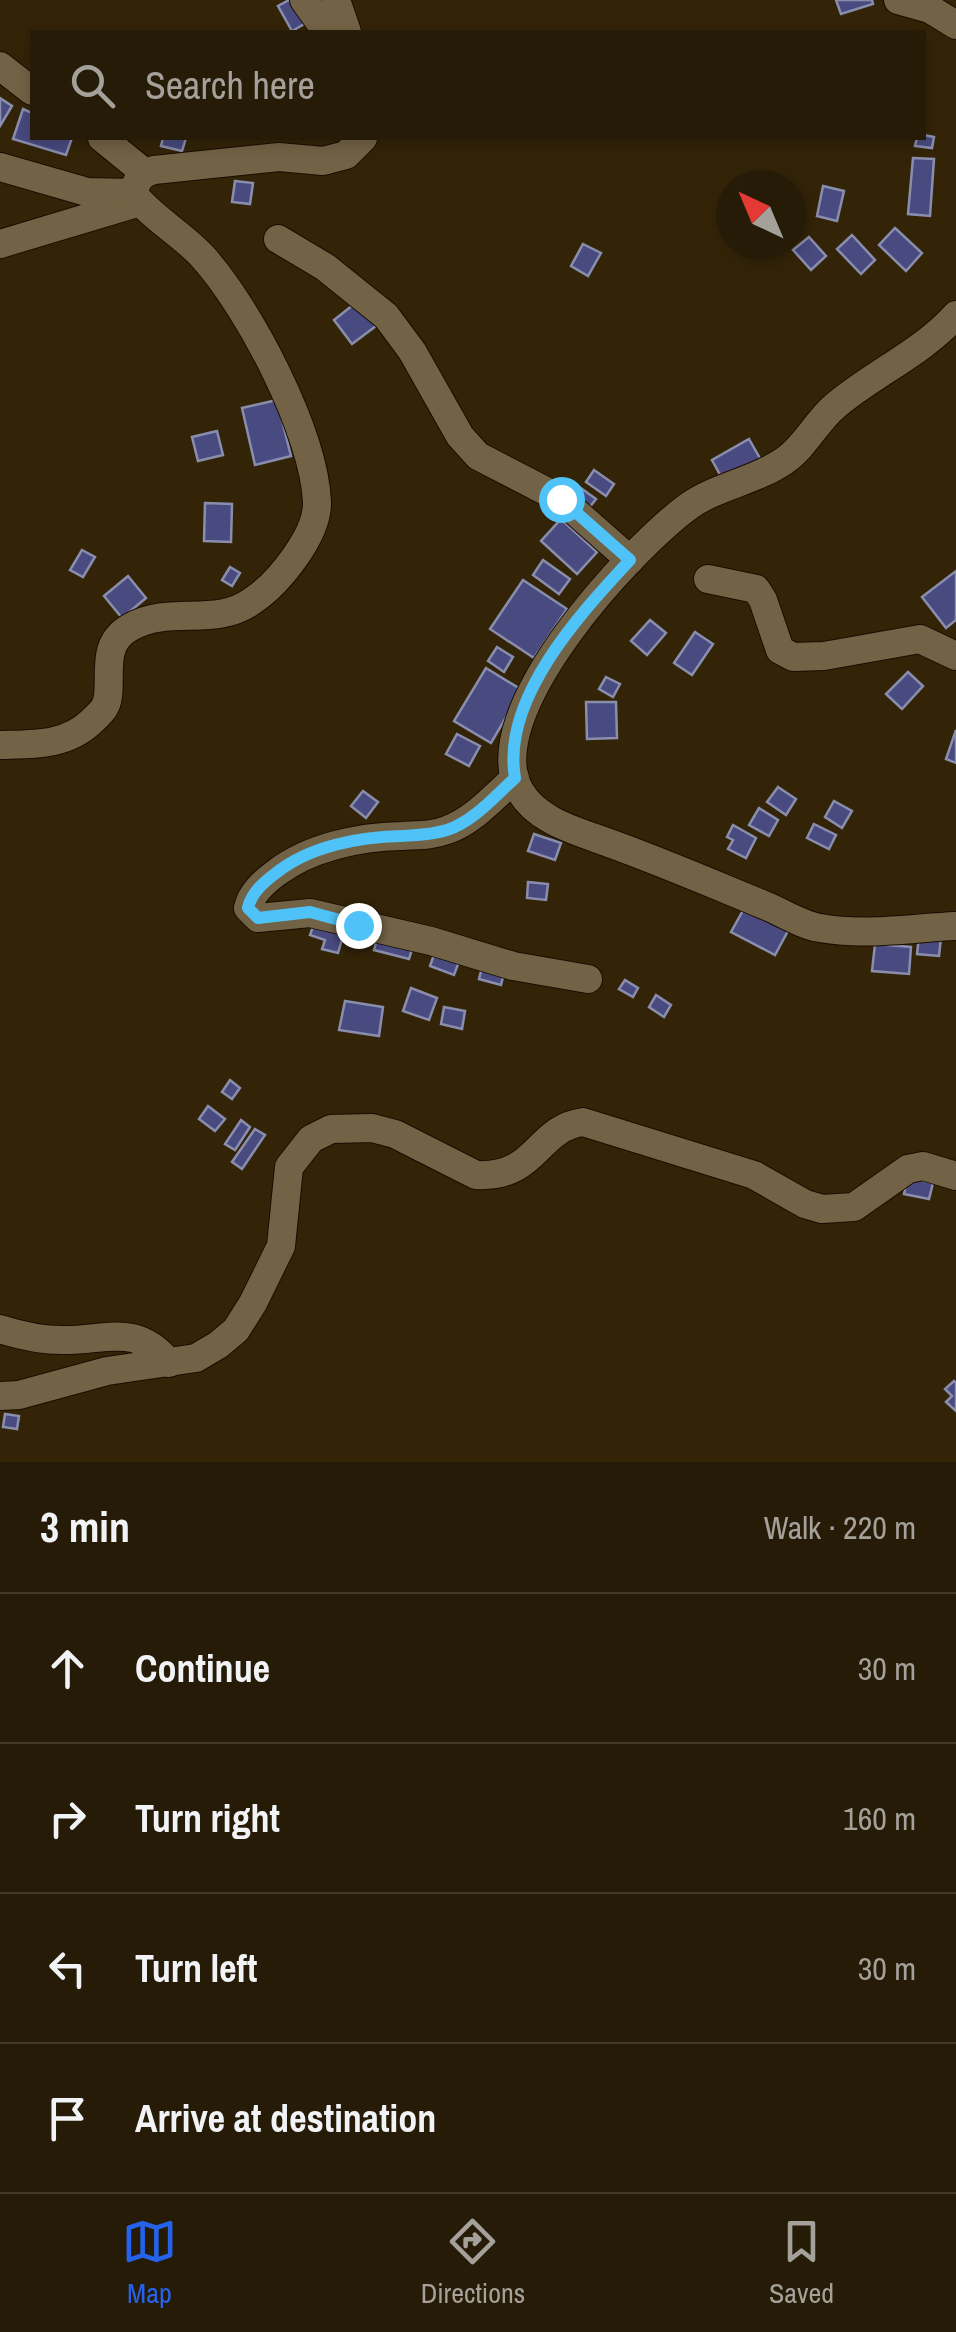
<!DOCTYPE html>
<html lang="en">
<head>
<meta charset="utf-8">
<style>
	:root { --surface:#261b06; --page:#2e2410; --text:#f1f3f6; --muted:#a4a19b; --line:#423928; --accent:#2563eb }
	body { margin:0; font-family:"Archivo Narrow",sans-serif; background:var(--page); color:var(--text) }
	.compass { position:absolute; left:716px; top:170px; width:90px; height:90px; border-radius:50%; background:var(--surface); box-shadow:0 5px 15px #0003; rotate:316deg }
	.stop { position:absolute; width:30px; height:30px; margin:-22px; border:8px solid #4fc3f7; border-radius:50%; background:#fff }
	.stop.end { background:#4fc3f7; border-color:#fff; box-shadow:0 2px 10px #0008 }
	.list { margin:0; padding:0; list-style:none }
	h2 { display:flex; justify-content:space-between; align-items:center; height:130px; margin:0; padding:0 40px; font-size:42px }
	h2 small { font-size:32px; font-weight:400; color:var(--muted) }
	.list li { display:grid; grid-template-columns:65px 1fr auto; gap:30px; align-items:center; box-sizing:border-box; height:150px; padding:0 40px; border-top:2px solid var(--line) }
	.list b { display:block; font-size:38px; white-space:nowrap }
	.list em { font-size:32px; font-style:normal; color:var(--muted) }
	.icon { flex:none; width:55px; height:55px; fill:none; stroke:currentColor; stroke-width:2; stroke-linecap:round; stroke-linejoin:round }
	.map { position:relative; flex:none; width:956px; height:1462px; overflow:hidden }
	.search { position:absolute; background:var(--surface); box-shadow:0 5px 15px #0003; left:30px; right:30px; top:30px; height:110px; display:flex; align-items:center; gap:25px; box-sizing:border-box; padding:0 35px; border-radius:0px; color:var(--muted); font-size:38px }
	.sheet { height:730px; background:var(--surface) }
	nav { display:flex; justify-content:space-around; align-items:center; box-sizing:border-box; height:140px; border-top:2px solid var(--line); background:var(--surface); font-size:28px; color:var(--muted) }
	nav a { display:grid; justify-items:center; gap:5px }
	nav .on { color:var(--accent) }
	.map>svg:first-child { display:block }
</style>
</head>
<body>
<div class="map">
<svg width="956" height="1462" viewBox="0 0 956 1462">
	<rect width="100%" height="100%" fill="#332408"/>
	<!-- building -->
	<g fill="#484a80" stroke="#8a8ead" stroke-width="2.5">
		<polygon points="289,0 293,0 306,23 292,31 278,6"/>
		<polygon points="836,0 872,0 873,4 841,14"/>
		<polygon points="0,98 12,106 0,126"/>
		<polygon points="23,109 32,113 32,138 72,138 66,155 13,139"/>
		<polygon points="924,135 934,137 932,148 915,146 917,138"/>
		<polygon points="163,138 186,138 182,151 161,146"/>
		<polygon points="913,158 934,159 930,216 908,214"/>
		<polygon points="235,181 253,183 250,204 232,202"/>
		<polygon points="823,186 844,191 837,221 817,216"/>
		<polygon points="895,228 922,253 906,271 879,245"/>
		<polygon points="852,235 875,260 861,274 837,249"/>
		<polygon points="809,237 826,256 811,270 793,250"/>
		<polygon points="583,244 601,253 588,276 571,266"/>
		<polygon points="358,301 376,326 352,344 334,320"/>
		<polygon points="277,400 291,456 255,465 242,408"/>
		<polygon points="217,431 223,455 198,461 192,437"/>
		<polygon points="749,439 761,460 724,482 712,460"/>
		<polygon points="594,470 614,484 606,496 586,482"/>
		<polygon points="578,486 596,499 589,508 571,495"/>
		<polygon points="205,503 232,504 231,542 204,541"/>
		<polygon points="561,519 597,552 577,574 541,541"/>
		<polygon points="82,550 95,557 83,577 70,570"/>
		<polygon points="543,560 570,579 559,594 533,575"/>
		<polygon points="230,567 240,573 232,586 222,580"/>
		<polygon points="956,571 956,620 946,628 922,597"/>
		<polygon points="128,576 146,598 122,618 104,596"/>
		<polygon points="523,580 567,609 534,658 490,629"/>
		<polygon points="650,620 666,633 647,655 631,641"/>
		<polygon points="695,632 713,644 692,675 674,663"/>
		<polygon points="497,647 513,657 504,672 488,661"/>
		<polygon points="486,668 522,690 491,743 454,721"/>
		<polygon points="908,672 923,686 902,709 886,694"/>
		<polygon points="606,677 620,684 613,697 599,689"/>
		<polygon points="586,702 616,702 617,738 587,739"/>
		<polygon points="956,730 956,763 946,759"/>
		<polygon points="457,734 480,746 469,766 446,754"/>
		<polygon points="778,787 796,799 786,815 767,802"/>
		<polygon points="363,791 378,802 366,818 351,806"/>
		<polygon points="834,801 852,811 842,828 825,817"/>
		<polygon points="759,808 778,820 769,836 749,825"/>
		<polygon points="814,824 836,835 829,849 807,838"/>
		<polygon points="733,825 756,838 746,858 728,849 733,840 727,837"/>
		<polygon points="534,834 561,843 555,860 528,851"/>
		<polygon points="528,882 548,884 546,900 527,898"/>
		<polygon points="745,907 789,929 775,955 731,932"/>
		<polygon points="315,921 345,929 338,953 322,949 325,940 310,935"/>
		<polygon points="378,936 413,946 409,959 374,950"/>
		<polygon points="919,936 941,938 939,956 917,954"/>
		<polygon points="875,944 911,947 909,974 872,971"/>
		<polygon points="436,949 460,959 454,975 430,966"/>
		<polygon points="482,967 504,973 501,985 479,979"/>
		<polygon points="625,980 638,988 633,997 619,989"/>
		<polygon points="411,988 437,998 429,1020 403,1011"/>
		<polygon points="656,995 671,1005 664,1017 649,1007"/>
		<polygon points="345,1001 383,1007 379,1036 339,1030"/>
		<polygon points="444,1007 465,1011 462,1029 441,1024"/>
		<polygon points="230,1080 240,1088 232,1099 222,1092"/>
		<polygon points="208,1106 225,1119 215,1131 199,1119"/>
		<polygon points="241,1120 250,1127 235,1150 225,1144"/>
		<polygon points="255,1129 265,1135 242,1169 232,1162"/>
		<polygon points="908,1177 933,1183 929,1199 904,1194"/>
		<polygon points="954,1381 956,1383 956,1411 946,1402 952,1396 945,1389"/>
		<polygon points="5,1414 19,1416 17,1429 3,1427"/>
	</g>
	<g fill="none" stroke-linecap="round" stroke-linejoin="round">
		<defs>
			<g id="minor">
				<polyline points="304,0 327,32"/>
				<polyline points="336,0 347,32"/>
				<polyline points="898,0 930,9 956,25"/>
				<polyline points="0,66 32,91"/>
				<polyline points="102,138 145,173"/>
				<polyline points="0,167 87,192 134,193"/>
				<polyline points="278,239 325,267 386,316 412,351 460,436 478,456 561,499 630,560"/>
				<polyline points="0,244 140,202"/>
				<path d="M956,315c-34,38 -82,58 -121,91 -19,16 -30,41 -51,55 -29,20 -67,25 -95,45 -58,42 -213,209 -169,285 16,27 47,37 75,47 58,20 113,44 169,67 18,7 37,20 56,23 44,8 92,0 136,-2"/>
				<polyline points="708,579 756,589 763,600 780,650 793,657 824,656 920,639 956,656"/>
				<path d="M0,745c34,-1 66,1 92,-24 8,-8 15,-13 16,-25 3,-25 -6,-52 21,-68 40,-24 86,0 123,-27 26,-17 66,-66 65,-99 -3,-70 -68,-194 -114,-245 -20,-22 -49,-38 -68,-61 -2,-13 6,-23 19,-26l125,-13 44,4 23,-6 17,-17"/>
				<path d="M515,778c-20,18 -42,43 -68,52 -16,6 -29,5 -46,6 -42,1 -91,11 -125,37 -12,9 -25,20 -28,35l10,10 52,-5 121,28 82,25 75,13"/>
				<path d="M0,1329c19,6 41,11 62,11 44,1 74,-18 107,23"/>
				<path d="M0,1396l19,-1 88,-24 89,-13 22,-13 18,-15 17,-27 28,-57 8,-79 22,-28 20,-10 41,-1 23,6 81,41c62,3 59,-46 107,-53l171,53 51,29 17,5 32,-2 54,-38 15,-3 33,10"/>
			</g>
		</defs>
		<!-- minor casing -->
		<use href="#minor" stroke="#1a0d00" stroke-width="30"/>
		<!-- minor -->
		<use href="#minor" stroke="#736346" stroke-width="28"/>
	</g>
	<g fill="none" stroke-linecap="round" stroke-linejoin="round">
		<!-- route -->
		<path stroke="#4fc3f7" stroke-width="12" d="M358,925l-48,-13 -52,6 -10,-10c3,-15 16,-26 28,-35 34,-27 83,-36 125,-37 17,-1 30,-1 46,-6 27,-9 48,-34 68,-52 -14,-79 65,-164 115,-218l-69,-61"/>
	</g>
</svg>
<svg class="compass" viewBox="-18 -18 36 36"><path d="M0-13l5 13h-10z" fill="#e53935"/><path d="M0 13l5-13h-10z" fill="#a4a19b"/></svg>
<div class="stop" style="left:561px;top:499px"></div>
<div class="stop end" style="left:358px;top:925px"></div>
<div class="search"><svg class="icon" aria-label="search" viewBox="0 0 24 24"><circle cx="10" cy="10" r="6"/><path d="M15 15l6 6"/></svg>Search here</div>
</div>
<section class="sheet">
<h2>3 min<small>Walk · 220 m</small></h2>
<ul class="list">
<li><svg class="icon" aria-label="ahead" viewBox="0 0 24 24"><path d="M12 20V5M6 11l6-6 6 6"/></svg><div><b>Continue</b></div><em>30 m</em></li>
<li><svg class="icon" aria-label="right" viewBox="0 0 24 24"><path d="M7 20v-9h11M14 6l5 5-5 5"/></svg><div><b>Turn right</b></div><em>160 m</em></li>
<li><svg class="icon" aria-label="left" viewBox="0 0 24 24"><path d="M17 20v-9H6M10 6l-5 5 5 5"/></svg><div><b>Turn left</b></div><em>30 m</em></li>
<li><svg class="icon" aria-label="arrive" viewBox="0 0 24 24"><path d="M6 21V4h12l-3 4 3 4H6"/></svg><div><b>Arrive at destination</b></div></li>
</ul>
</section>
<nav>
<a class="on"><svg class="icon" aria-label="map" viewBox="0 0 24 24"><path d="M3 6l6-2 6 2 6-2v14l-6 2-6-2-6 2zM9 4v14M15 6v14"/></svg>Map</a>
<a><svg class="icon" aria-label="directions" viewBox="0 0 24 24"><path d="M12 3l9 9-9 9-9-9zM9 14v-3h6M13 9l2 2-2 2"/></svg>Directions</a>
<a><svg class="icon" aria-label="saved" viewBox="0 0 24 24"><path d="M7 4h10v16l-5-4-5 4z"/></svg>Saved</a>
</nav>
</body>
</html>
